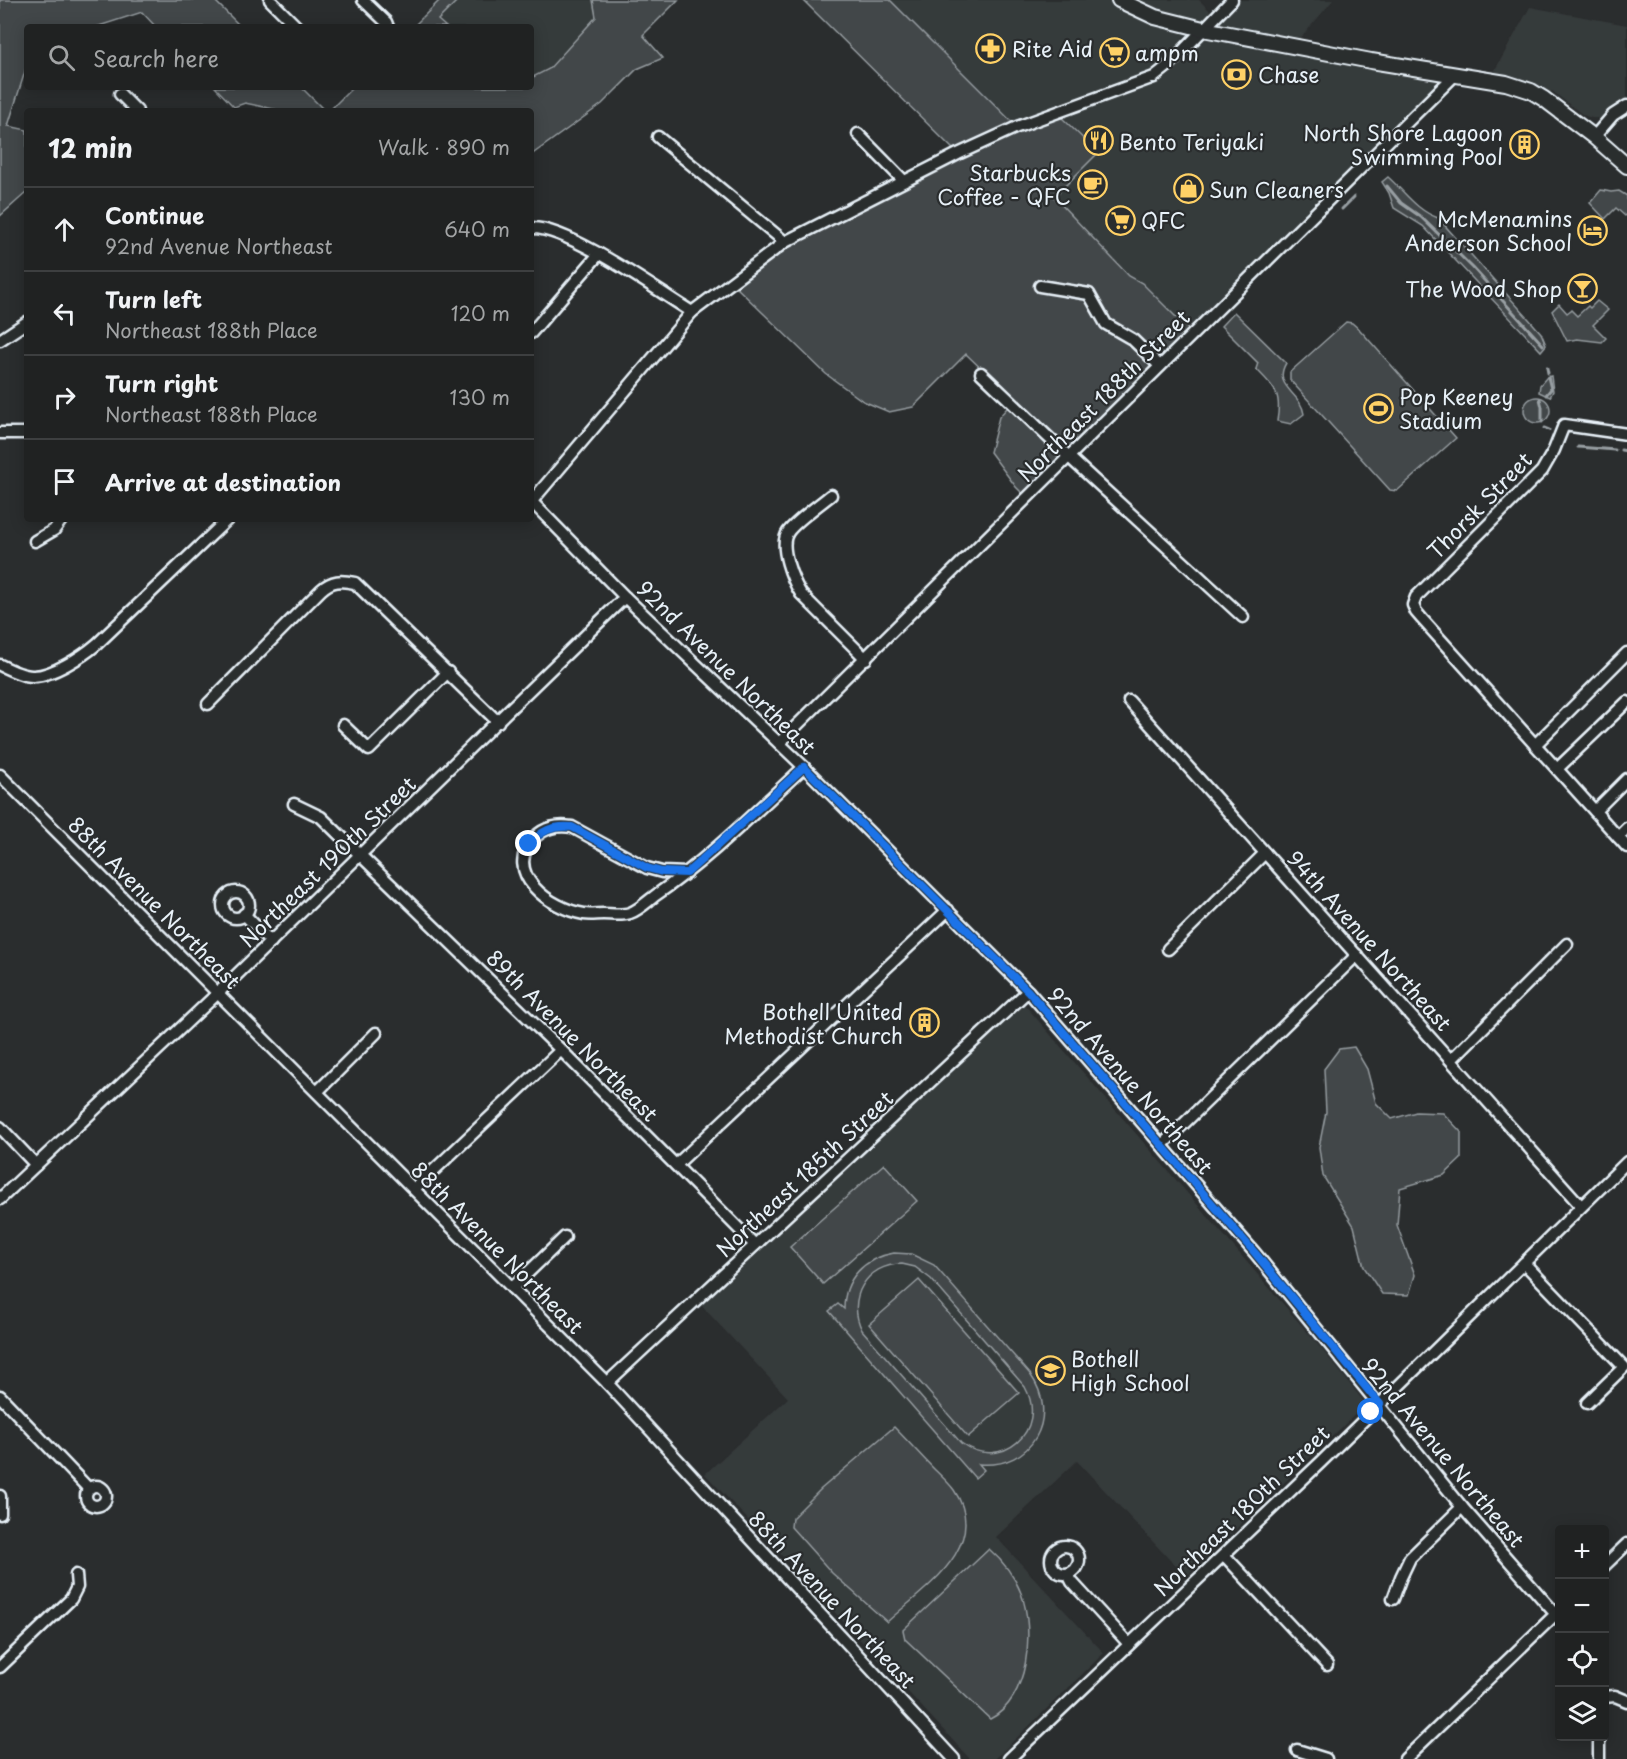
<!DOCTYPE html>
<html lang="en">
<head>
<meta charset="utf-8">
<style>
	:root { --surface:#202222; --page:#282a2a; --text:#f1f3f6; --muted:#a2a4a5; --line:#3d3f40 }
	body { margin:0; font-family:"Playpen Sans",sans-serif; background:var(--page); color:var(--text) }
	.controls { position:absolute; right:18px; bottom:18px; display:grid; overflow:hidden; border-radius:6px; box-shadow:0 3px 15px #0003 }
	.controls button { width:54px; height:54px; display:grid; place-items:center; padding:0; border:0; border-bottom:2px solid var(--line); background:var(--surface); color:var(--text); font:30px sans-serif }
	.stop { position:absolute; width:18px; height:18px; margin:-14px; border:4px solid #1a73e8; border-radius:50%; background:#fff }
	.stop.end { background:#1a73e8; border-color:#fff; box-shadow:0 2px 6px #0008 }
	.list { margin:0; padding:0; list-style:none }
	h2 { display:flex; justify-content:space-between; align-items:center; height:78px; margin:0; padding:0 24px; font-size:26px }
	h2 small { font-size:20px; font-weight:400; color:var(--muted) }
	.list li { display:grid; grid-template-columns:39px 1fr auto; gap:18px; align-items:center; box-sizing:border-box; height:84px; padding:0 24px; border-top:2px solid var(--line) }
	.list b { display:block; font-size:22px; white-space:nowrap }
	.list p { margin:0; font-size:20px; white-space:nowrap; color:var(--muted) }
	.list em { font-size:20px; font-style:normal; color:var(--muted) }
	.icon { flex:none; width:33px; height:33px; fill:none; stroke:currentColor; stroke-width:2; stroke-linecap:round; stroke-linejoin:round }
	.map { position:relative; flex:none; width:1627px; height:1759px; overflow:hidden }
	.search { position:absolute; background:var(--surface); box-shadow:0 3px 15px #0003; left:24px; top:24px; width:510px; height:66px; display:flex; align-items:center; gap:15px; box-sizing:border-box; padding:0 21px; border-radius:6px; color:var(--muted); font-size:22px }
	.panel { position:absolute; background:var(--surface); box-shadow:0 3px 15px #0003; left:24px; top:108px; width:510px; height:414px; border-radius:6px }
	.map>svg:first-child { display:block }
</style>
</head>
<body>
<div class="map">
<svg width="1627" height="1759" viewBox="0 0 1627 1759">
	<rect width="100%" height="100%" fill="#2a2d2e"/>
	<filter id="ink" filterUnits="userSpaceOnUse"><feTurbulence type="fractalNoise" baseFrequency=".0167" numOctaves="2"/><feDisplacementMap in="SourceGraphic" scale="12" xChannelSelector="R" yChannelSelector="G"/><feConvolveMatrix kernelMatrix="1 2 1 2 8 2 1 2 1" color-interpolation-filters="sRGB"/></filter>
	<g filter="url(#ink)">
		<!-- built -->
		<g fill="#363a3b">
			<polygon points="459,0 593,0 596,17 549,69 531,78 531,27 446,27 439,20"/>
			<polygon points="890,0 1199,0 1218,19 1236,0 1333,0 1294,46 1456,74 1193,334 1142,283 1129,276 1054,197 1097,153 1017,127"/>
			<polygon points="1530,7 1627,25 1627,100 1619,102 1600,118 1592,118 1583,115 1552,91 1544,99 1490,79"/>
			<polygon points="1024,1004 1316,1342 1366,1404 1186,1577 1077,1461 996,1537 1104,1653 995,1759 970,1759 816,1592 705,1474 788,1398 700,1304"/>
		</g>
		<!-- green -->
		<g fill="#424648" stroke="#959ca0" stroke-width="1.5" fill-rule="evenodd">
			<polygon points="0,0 214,0 241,27 156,27 142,12 96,27 27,27 27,65 8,126 27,130 27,192 0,216"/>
			<polygon points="440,0 458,0 438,20 446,27 413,27"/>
			<polygon points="593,0 678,0 643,35 663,58 637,69 602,104 531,155 531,111 329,111 353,87 531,87 531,78 549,69 596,17"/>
			<polygon points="803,0 890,0 1017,127 1056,112 1098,153 1054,197 1129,276 1142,283 1193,334 1027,498 1016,487 990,452 999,417 1014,400 966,354 913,407 889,412 863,401 826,374 731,282 785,242 957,153"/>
			<polygon points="215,87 301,87 325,111 283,111 245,103 234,107"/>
			<path d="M1388,177c17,15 28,33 50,41l90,100 13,15 5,12 -5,6 -118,-125 -29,-18 -5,-15 -7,-11z"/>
			<polygon points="1601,190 1611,192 1619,191 1627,196 1627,214 1625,216 1616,208 1605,219 1590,203"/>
			<polygon points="1597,301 1608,310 1593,325 1606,338 1602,342 1577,339 1567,341 1552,311 1559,304 1567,313 1571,310 1577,316 1588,306 1590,308"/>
			<path d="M1234,312l52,51c-14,24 15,29 18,51l-13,10 -14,-3c5,-28 -2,-33 -21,-52l2,-6 -37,-37z"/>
			<polygon points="1346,322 1352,323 1360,330 1456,438 1397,491 1390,490 1290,380 1290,372"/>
			<polygon points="1551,376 1553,391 1550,397 1539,392 1540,385 1547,377"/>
			<circle cx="1537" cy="410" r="13"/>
			<polygon points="1354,1047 1367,1069 1376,1103 1392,1119 1416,1112 1443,1113 1461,1132 1461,1159 1444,1175 1400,1188 1397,1225 1415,1275 1409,1295 1382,1294 1364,1267 1354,1226 1323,1176 1319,1147 1326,1112 1324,1069 1339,1049"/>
			<polygon points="884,1164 917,1201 823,1284 790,1247"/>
			<path d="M894,1253l17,1 23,11 96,109c31,43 2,95 -51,90l5,6 -9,8 -146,-167 9,-7 6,5c0,-30 20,-51 50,-56zM902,1264l13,3 16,12 94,108c24,44 -24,85 -64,56l-99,-113c-16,-31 4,-66 40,-66z"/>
			<polygon points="919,1280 1019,1393 968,1437 869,1324"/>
			<path d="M894,1427c14,14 27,29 41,43 6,6 14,13 19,20 38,56 -31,99 -67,132l-55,-49 -41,-46 1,-9 29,-29z"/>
			<path d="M989,1549c15,13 25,26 32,44 14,37 8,107 -31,126l-85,-80 -2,-9z"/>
		</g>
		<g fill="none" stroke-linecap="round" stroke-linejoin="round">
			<!-- stream -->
			<g stroke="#989fa3" stroke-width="3">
				<polyline points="1387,186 1401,203 1421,217 1473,268 1543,345"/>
				<polyline points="1342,209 1354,197"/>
				<polyline points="1547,368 1548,373"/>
				<polyline points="1546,395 1551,389 1548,377"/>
				<polyline points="1540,399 1542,407 1542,422"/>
				<polyline points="1544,428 1549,430"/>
				<polyline points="1578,447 1615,450"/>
				<polyline points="1621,450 1627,451"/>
			</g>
			<defs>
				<g id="minor">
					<polyline points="270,0 297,27"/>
					<polyline points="363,0 386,22 388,27"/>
					<polyline points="120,94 137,111"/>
					<polyline points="858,134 904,181"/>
					<polyline points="658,137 785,242"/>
					<polyline points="1594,137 1613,115 1627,106"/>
					<path d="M531,228c36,-2 127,63 161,84"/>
					<polyline points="1040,286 1089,294 1106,324 1132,339 1160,366"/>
					<polyline points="531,333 599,254"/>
					<polyline points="0,340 27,322"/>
					<polyline points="981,373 1069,457 1243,617"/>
					<polyline points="0,433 27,433"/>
					<polyline points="1627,434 1564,425 1554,450 1542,471 1416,597 1413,605 1416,612 1422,619 1627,847"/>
					<path d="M831,495c-12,10 -35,26 -43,37 -10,14 5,49 13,62l65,65"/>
					<polyline points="531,501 625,597 804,767 1028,991 1255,1253 1462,1507 1560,1619"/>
					<polyline points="532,501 692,312 785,242 958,154 1017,127 1154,77 1169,65 1232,0"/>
					<polyline points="35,541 54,530 62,519"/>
					<path d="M0,665c8,4 23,11 32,11 19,1 51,-20 65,-32l131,-125"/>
					<polyline points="1129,701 1581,1206"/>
					<path d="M208,704l113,-114c11,-10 20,-10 34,-7l143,139"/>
					<polyline points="343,725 369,750 448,672"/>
					<polyline points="779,743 1456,74"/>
					<polyline points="1535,745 1627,653"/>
					<polyline points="1557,769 1627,702"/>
					<polyline points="0,775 607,1383 954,1759"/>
					<polyline points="294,804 321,817 561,1050 755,1245"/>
					<polyline points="1595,811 1627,779"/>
					<polyline points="1618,837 1627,828"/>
					<path d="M687,873l-25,-1 -15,-4 -75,-41c-15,-2 -27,0 -38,11 -33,35 17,71 50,76 6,1 13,0 19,0 8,0 19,2 27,-1 9,-3 19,-13 26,-18 54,-37 100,-84 148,-128"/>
					<circle cx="236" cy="905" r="13"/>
					<polyline points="244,914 271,942"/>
					<polyline points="1168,949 1265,853"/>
					<polyline points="1451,1060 1567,944"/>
					<polyline points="317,1092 376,1033"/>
					<polyline points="0,1127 36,1165"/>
					<polyline points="1162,1145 1357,955"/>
					<polyline points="676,1165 948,910"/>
					<polyline points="414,1189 561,1050"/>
					<polyline points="0,1199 218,993 625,597"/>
					<polyline points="1524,1263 1624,1367 1587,1403"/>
					<polyline points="512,1288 565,1237"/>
					<polyline points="607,1383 1028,991"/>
					<polyline points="0,1396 88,1488"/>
					<circle cx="96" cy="1496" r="10"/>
					<polyline points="0,1496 0,1514"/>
					<circle cx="1065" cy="1560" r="14"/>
					<polyline points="1224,1555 1327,1665"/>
					<polyline points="1604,1566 1627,1544"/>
					<polyline points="1068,1574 1072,1582 1129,1644"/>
					<polyline points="1393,1599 1401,1577 1410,1558 1462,1507"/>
					<polyline points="0,1667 71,1599 77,1587 76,1575"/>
					<polyline points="1604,1697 1615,1696 1627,1701"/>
					<polyline points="1297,1750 1326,1759"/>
					<polyline points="1009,1759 1321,1462 1627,1162"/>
					<polyline points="1405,1759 1560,1610"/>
					<polyline points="1599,1759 1599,1736"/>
				</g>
				<polyline id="major" points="1119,0 1155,17 1203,29 1371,61 1506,83 1531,91 1544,99 1594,137 1627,166"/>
			</defs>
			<!-- minor casing -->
			<use href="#minor" stroke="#e8f1f8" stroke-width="15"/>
			<!-- major casing -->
			<use href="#major" stroke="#e8f1f8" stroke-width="18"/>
			<!-- minor -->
			<use href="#minor" stroke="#2a2d2e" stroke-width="10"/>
			<!-- major -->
			<use href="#major" stroke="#2a2d2e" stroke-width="14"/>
		</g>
	</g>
	<g fill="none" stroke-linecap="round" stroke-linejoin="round" filter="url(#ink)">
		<!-- route -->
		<path stroke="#1a73e8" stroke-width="8" d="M529,844c13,-13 23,-19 43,-17l75,41 15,4 25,1 117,-106 224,224 227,262 118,143 7,8 -9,8"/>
	</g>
	<!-- icons -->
	<defs>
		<symbol id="pharmacy-ring" viewBox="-11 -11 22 22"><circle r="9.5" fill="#2a2d2e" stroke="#ffd166" stroke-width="1.5"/><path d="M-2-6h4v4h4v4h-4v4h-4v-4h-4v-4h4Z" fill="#ffd166"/></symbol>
		<symbol id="supermarket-ring" viewBox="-11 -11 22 22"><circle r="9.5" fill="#2a2d2e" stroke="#ffd166" stroke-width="1.5"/><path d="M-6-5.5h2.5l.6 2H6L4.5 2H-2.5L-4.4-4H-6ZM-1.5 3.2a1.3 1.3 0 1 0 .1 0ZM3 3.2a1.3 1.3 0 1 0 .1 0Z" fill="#ffd166"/></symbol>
		<symbol id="bank-ring" viewBox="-11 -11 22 22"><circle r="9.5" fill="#2a2d2e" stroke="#ffd166" stroke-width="1.5"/><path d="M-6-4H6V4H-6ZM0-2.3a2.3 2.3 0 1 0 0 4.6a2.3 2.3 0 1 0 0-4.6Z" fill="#ffd166"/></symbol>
		<symbol id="restaurant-ring" viewBox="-11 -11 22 22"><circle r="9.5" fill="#2a2d2e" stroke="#ffd166" stroke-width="1.5"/><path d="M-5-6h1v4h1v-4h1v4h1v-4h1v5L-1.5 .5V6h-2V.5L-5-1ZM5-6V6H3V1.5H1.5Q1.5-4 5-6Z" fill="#ffd166"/></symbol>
		<symbol id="building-ring" viewBox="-11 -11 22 22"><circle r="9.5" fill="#2a2d2e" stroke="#ffd166" stroke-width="1.5"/><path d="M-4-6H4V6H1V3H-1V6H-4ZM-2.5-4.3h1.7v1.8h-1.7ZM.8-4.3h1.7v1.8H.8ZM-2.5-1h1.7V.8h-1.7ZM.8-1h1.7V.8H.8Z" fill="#ffd166"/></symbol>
		<symbol id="cafe-ring" viewBox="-11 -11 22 22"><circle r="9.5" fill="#2a2d2e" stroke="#ffd166" stroke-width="1.5"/><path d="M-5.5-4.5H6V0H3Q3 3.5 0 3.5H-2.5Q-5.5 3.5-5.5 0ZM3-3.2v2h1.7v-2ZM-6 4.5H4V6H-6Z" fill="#ffd166"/></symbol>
		<symbol id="shop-ring" viewBox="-11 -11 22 22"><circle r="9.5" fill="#2a2d2e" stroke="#ffd166" stroke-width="1.5"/><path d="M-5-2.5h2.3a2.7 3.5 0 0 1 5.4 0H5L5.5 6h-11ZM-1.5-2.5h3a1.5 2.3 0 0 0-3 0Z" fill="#ffd166"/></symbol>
		<symbol id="hotel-ring" viewBox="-11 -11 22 22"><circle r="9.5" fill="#2a2d2e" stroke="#ffd166" stroke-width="1.5"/><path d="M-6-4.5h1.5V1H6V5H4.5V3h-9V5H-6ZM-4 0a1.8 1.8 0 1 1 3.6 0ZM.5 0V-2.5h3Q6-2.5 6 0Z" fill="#ffd166"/></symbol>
		<symbol id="bar-ring" viewBox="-11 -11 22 22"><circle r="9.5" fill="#2a2d2e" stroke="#ffd166" stroke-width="1.5"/><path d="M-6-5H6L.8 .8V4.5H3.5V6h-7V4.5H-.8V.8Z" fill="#ffd166"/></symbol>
		<symbol id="stadium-ring" viewBox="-11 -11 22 22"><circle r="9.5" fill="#2a2d2e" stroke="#ffd166" stroke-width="1.5"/><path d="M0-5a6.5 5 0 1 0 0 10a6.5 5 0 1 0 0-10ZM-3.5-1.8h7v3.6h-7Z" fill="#ffd166"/></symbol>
		<symbol id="school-ring" viewBox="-11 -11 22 22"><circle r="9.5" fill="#2a2d2e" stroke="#ffd166" stroke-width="1.5"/><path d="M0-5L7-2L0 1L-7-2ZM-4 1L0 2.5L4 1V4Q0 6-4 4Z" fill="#ffd166"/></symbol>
	</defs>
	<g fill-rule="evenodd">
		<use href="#pharmacy-ring" x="974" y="32" width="33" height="33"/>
		<use href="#supermarket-ring" x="1098" y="36" width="33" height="33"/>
		<use href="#bank-ring" x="1220" y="58" width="33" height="33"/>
		<use href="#restaurant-ring" x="1082" y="124" width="33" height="33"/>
		<use href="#building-ring" x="1508" y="128" width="33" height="33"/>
		<use href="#cafe-ring" x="1076" y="168" width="33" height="33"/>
		<use href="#shop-ring" x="1172" y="172" width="33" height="33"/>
		<use href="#supermarket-ring" x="1104" y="204" width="33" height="33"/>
		<use href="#hotel-ring" x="1576" y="214" width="33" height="33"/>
		<use href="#bar-ring" x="1566" y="272" width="33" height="33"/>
		<use href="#stadium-ring" x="1362" y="392" width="33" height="33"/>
		<use href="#building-ring" x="908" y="1006" width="33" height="33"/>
		<use href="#school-ring" x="1034" y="1354" width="33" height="33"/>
	</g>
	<g text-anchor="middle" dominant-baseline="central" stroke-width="4.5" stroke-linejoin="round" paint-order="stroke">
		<!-- poi labels -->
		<g font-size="21" fill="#e8f1f8" stroke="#2a2d2e" text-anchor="start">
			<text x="1012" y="48">Rite Aid</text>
			<text x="1135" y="52">ampm</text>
			<text x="1258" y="74">Chase</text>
			<text x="1503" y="132" text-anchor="end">North Shore Lagoon<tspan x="1503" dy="24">Swimming Pool</tspan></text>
			<text x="1119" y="141">Bento Teriyaki</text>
			<text x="1071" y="172" text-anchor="end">Starbucks<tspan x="1071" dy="24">Coffee - QFC</tspan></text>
			<text x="1209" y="189">Sun Cleaners</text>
			<text x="1572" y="218" text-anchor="end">McMenamins<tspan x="1572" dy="24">Anderson School</tspan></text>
			<text x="1141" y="220">QFC</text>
			<text x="1562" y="288" text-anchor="end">The Wood Shop</text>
			<text x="1399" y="396">Pop Keeney<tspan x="1399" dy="24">Stadium</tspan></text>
			<text x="903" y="1011" text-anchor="end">Bothell United<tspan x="903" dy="24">Methodist Church</tspan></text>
			<text x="1071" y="1358">Bothell<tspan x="1071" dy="24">High School</tspan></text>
		</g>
		<!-- street labels -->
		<g font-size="21" fill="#e8f1f8" stroke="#2a2d2e">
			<text transform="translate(1103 395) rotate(-45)">Northeast 188th Street</text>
			<text transform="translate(1479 505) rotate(-46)">Thorsk Street</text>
			<text transform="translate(727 667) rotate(44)">92nd Avenue Northeast</text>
			<text transform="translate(327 861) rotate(-44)">Northeast 190th Street</text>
			<text transform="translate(155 902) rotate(45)">88th Avenue Northeast</text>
			<text transform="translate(1370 940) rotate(48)">94th Avenue Northeast</text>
			<text transform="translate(573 1035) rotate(45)">89th Avenue Northeast</text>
			<text transform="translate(1131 1080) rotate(49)">92nd Avenue Northeast</text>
			<text transform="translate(804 1173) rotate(-43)">Northeast 185th Street</text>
			<text transform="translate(498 1247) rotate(45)">88th Avenue Northeast</text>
			<text transform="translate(1444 1452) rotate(50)">92nd Avenue Northeast</text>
			<text transform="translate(1241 1510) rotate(-44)">Northeast 180th Street</text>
			<text transform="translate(833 1599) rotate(47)">88th Avenue Northeast</text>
		</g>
	</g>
</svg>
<div class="controls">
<button>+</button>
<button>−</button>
<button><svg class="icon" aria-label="locate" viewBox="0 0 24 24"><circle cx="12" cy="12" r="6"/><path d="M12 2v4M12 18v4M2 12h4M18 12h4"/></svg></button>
<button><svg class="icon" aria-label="layers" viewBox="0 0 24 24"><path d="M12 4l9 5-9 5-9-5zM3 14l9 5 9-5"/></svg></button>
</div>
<div class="stop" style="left:1371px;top:1412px"></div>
<div class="stop end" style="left:529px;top:844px"></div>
<div class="search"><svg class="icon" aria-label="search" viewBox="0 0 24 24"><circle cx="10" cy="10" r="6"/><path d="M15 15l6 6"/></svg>Search here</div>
<section class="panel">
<h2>12 min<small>Walk · 890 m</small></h2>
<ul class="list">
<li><svg class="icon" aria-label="ahead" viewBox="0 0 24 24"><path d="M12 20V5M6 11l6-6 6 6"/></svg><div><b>Continue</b><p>92nd Avenue Northeast</p></div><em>640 m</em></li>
<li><svg class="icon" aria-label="left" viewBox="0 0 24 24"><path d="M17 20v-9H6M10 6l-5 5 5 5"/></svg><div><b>Turn left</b><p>Northeast 188th Place</p></div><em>120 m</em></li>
<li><svg class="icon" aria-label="right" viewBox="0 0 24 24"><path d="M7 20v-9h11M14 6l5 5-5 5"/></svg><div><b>Turn right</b><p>Northeast 188th Place</p></div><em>130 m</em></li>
<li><svg class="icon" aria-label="arrive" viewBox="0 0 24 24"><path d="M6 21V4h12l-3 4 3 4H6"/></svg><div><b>Arrive at destination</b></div></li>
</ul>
</section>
</div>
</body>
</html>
